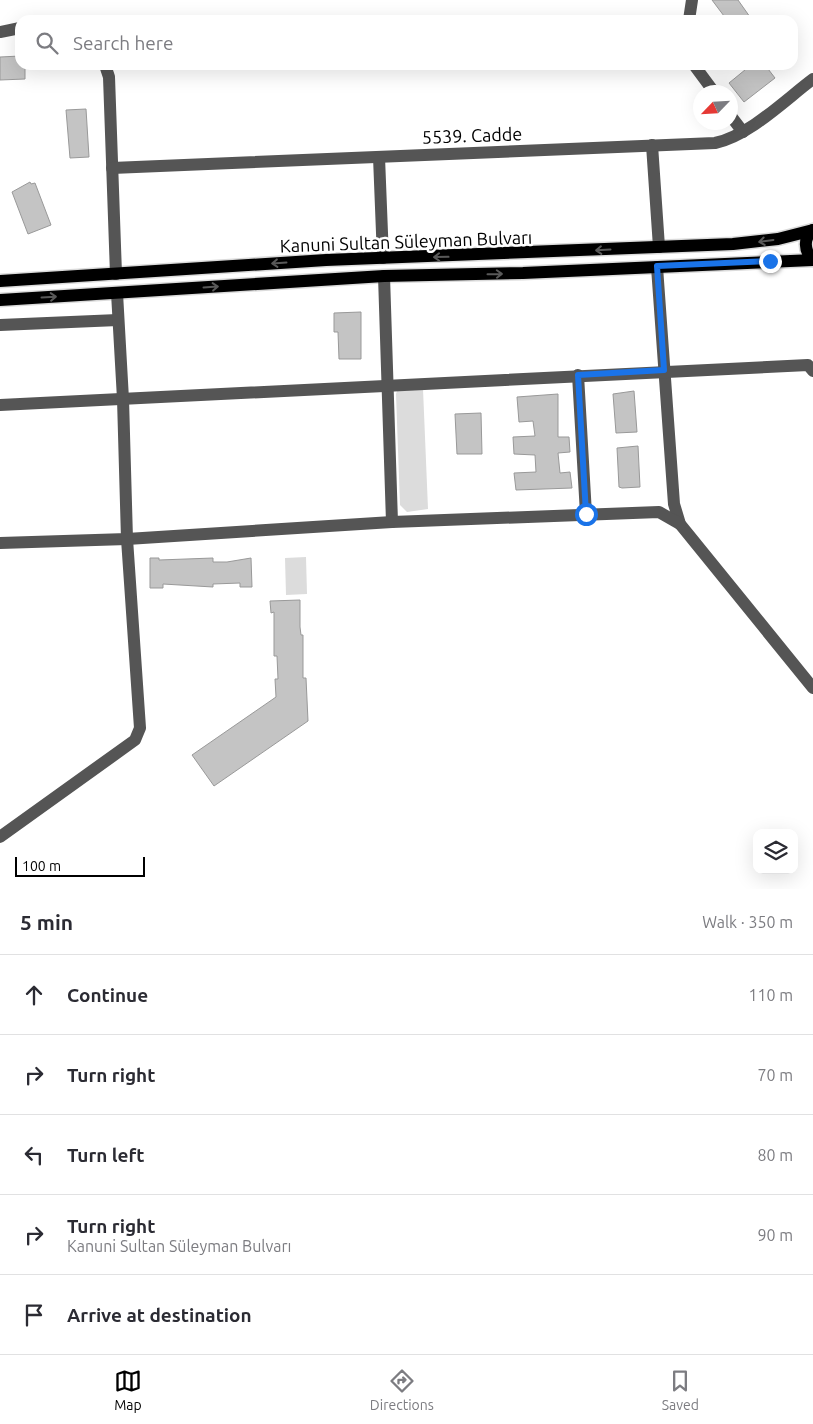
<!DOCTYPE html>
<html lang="en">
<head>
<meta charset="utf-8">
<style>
	:root { --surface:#fff; --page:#f2f2f3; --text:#2b2b33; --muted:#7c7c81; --line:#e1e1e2; --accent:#000 }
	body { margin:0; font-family:Ubuntu,sans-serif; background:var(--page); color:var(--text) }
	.controls { position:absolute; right:15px; bottom:15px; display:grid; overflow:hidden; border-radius:10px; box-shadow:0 5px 20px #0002 }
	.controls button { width:45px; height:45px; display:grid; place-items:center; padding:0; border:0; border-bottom:1px solid var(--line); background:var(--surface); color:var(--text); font:25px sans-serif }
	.compass { position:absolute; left:693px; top:85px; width:45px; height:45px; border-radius:50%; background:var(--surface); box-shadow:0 5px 20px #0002; rotate:245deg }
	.scale { position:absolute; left:15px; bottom:12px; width:130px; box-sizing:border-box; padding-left:5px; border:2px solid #000; border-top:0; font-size:14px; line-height:18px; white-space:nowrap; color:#000; -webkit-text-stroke:4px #fff; paint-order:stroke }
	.stop { position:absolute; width:15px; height:15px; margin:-11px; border:4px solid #1a73e8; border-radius:50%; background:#fff }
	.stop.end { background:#1a73e8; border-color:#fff; box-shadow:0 1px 5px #0008 }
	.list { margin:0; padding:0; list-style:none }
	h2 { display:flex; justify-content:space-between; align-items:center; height:65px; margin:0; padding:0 20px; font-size:21px }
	h2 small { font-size:16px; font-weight:400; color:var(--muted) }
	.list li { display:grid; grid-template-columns:32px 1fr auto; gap:15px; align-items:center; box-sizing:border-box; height:80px; padding:0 20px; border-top:1px solid var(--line) }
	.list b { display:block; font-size:19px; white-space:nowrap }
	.list p { margin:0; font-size:16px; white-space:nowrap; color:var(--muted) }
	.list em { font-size:16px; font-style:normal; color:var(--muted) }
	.icon { flex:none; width:28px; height:28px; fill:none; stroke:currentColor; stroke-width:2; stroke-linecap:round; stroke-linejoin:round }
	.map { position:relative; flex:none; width:813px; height:889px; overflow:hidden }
	.search { position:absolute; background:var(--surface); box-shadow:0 5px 20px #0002; left:15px; right:15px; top:15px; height:55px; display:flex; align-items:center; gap:12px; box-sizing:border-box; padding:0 18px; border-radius:15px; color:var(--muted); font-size:19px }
	.sheet { height:465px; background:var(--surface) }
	nav { display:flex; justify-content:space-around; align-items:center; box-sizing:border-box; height:70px; border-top:1px solid var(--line); background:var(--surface); font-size:14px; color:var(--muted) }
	nav a { display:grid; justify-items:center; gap:2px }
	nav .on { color:var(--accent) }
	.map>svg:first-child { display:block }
</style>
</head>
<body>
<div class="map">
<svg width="813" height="889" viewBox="0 0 813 889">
	<rect width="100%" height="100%" fill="#fff"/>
	<!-- green -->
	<g fill="#dcdcdc">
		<polygon points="423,389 428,509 407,512 400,505 396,394 397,391"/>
		<polygon points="306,557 307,594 286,595 285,558"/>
	</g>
	<!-- building -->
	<g fill="#c4c4c4" stroke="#999">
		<polygon points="712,0 738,0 750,17 746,20 727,20"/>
		<polygon points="20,56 20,65 25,65 25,79 0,80 0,57"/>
		<polygon points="751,65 765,65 775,78 744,102 729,83"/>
		<polygon points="86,109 89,157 70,158 66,110"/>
		<polygon points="30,182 31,184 35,183 51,225 28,234 12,192"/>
		<polygon points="361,312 361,359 339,359 338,332 334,332 334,313"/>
		<polygon points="634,391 637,432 616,433 613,394"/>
		<polygon points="558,394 558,437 569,437 570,452 558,453 560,473 570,472 572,488 516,490 514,473 536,472 535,455 514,454 513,437 535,436 533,421 519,422 517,397"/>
		<polygon points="481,413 482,454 457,454 455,414"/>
		<polygon points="638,446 640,487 622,488 619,487 617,448"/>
		<polygon points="150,558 159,558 159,560 213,558 213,562 227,562 251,558 252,587 240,587 240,583 213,584 213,587 163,584 163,588 150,588"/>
		<polygon points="300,600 300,627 301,635 303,635 303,678 306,678 308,721 214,786 192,755 276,697 275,679 278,679 277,656 274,656 274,612 271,613 270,601"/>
	</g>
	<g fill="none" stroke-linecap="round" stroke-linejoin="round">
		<defs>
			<g id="major">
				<path d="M813,260c-9,-9 -10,-22 0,-30"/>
				<polyline points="0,281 326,260 733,244 778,239 813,230"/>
				<polyline points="0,300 384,276 523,273 813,260"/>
			</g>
		</defs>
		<!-- major casing -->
		<use href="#major" stroke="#dbdbdb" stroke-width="15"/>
		<!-- minor -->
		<g stroke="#555" stroke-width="12">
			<polyline points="689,20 692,0"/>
			<polyline points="0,32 20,28"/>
			<polyline points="105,65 109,77 116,274"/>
			<polyline points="694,65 714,92"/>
			<polyline points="730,115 743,132"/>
			<polyline points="652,145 659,247"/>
			<polyline points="379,157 383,258"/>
			<path d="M112,168l603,-25c34,-7 70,-43 98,-64"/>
			<polyline points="657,267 674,504 680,524 813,688"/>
			<polyline points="384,276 392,522"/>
			<polyline points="0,325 118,320"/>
			<polyline points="578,375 586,514"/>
			<polyline points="0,405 808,365 813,371"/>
			<polyline points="0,543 127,539 392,522 659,512 680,524"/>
			<polyline points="0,837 135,740 140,728 127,539 123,399 117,293"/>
		</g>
		<!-- major -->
		<use href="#major" stroke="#000" stroke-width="12"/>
	</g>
	<!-- one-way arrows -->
	<defs><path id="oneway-shaft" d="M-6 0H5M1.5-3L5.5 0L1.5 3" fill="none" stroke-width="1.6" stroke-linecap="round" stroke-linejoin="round" transform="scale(1.25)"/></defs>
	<g stroke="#595959">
		<use href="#oneway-shaft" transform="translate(766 241) rotate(172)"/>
		<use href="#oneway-shaft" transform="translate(603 250) rotate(177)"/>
		<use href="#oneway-shaft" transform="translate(441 257) rotate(179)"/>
		<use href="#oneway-shaft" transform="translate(279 263) rotate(176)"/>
		<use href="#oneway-shaft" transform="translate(495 274) rotate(-1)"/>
		<use href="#oneway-shaft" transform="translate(211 287) rotate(-4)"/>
		<use href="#oneway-shaft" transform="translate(49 297) rotate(-3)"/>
	</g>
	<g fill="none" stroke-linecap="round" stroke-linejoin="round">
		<!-- route -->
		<polyline stroke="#1a73e8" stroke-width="6" points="586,514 578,375 664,370 657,266 770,261"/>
	</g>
	<g text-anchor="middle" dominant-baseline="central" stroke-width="5" stroke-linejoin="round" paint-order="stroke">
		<!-- street labels -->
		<g font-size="18" fill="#000" stroke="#fff">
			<text transform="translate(472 135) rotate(-2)">5539. Cadde</text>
			<text transform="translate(406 241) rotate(-2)">Kanuni Sultan Süleyman Bulvarı</text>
		</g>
	</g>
</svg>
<div class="controls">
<button><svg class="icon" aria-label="layers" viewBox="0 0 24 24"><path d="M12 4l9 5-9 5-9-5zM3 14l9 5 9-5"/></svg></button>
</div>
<svg class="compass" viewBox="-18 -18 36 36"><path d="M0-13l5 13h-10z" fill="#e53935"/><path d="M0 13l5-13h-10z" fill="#7c7c81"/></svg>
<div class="scale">100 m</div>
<div class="stop" style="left:586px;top:514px"></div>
<div class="stop end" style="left:770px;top:261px"></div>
<div class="search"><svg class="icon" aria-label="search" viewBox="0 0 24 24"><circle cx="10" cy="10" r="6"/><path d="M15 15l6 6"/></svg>Search here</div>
</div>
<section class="sheet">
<h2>5 min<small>Walk · 350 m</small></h2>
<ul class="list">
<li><svg class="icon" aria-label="ahead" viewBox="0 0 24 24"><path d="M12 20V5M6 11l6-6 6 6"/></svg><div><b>Continue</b></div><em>110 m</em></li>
<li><svg class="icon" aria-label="right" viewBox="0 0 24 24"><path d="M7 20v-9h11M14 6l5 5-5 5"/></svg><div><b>Turn right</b></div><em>70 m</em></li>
<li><svg class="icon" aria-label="left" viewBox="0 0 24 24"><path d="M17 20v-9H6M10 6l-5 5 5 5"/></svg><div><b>Turn left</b></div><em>80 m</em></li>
<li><svg class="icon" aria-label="right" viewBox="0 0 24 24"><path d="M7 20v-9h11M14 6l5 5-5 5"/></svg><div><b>Turn right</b><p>Kanuni Sultan Süleyman Bulvarı</p></div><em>90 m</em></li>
<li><svg class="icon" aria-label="arrive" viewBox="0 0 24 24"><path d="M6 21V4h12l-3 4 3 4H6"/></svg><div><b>Arrive at destination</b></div></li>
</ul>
</section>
<nav>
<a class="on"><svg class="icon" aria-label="map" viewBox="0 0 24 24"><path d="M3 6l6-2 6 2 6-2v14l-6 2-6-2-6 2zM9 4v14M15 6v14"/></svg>Map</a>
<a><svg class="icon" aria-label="directions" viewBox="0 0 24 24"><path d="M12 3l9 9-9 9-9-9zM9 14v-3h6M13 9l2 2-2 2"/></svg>Directions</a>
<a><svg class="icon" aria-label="saved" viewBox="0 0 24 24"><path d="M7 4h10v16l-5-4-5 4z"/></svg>Saved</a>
</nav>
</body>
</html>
